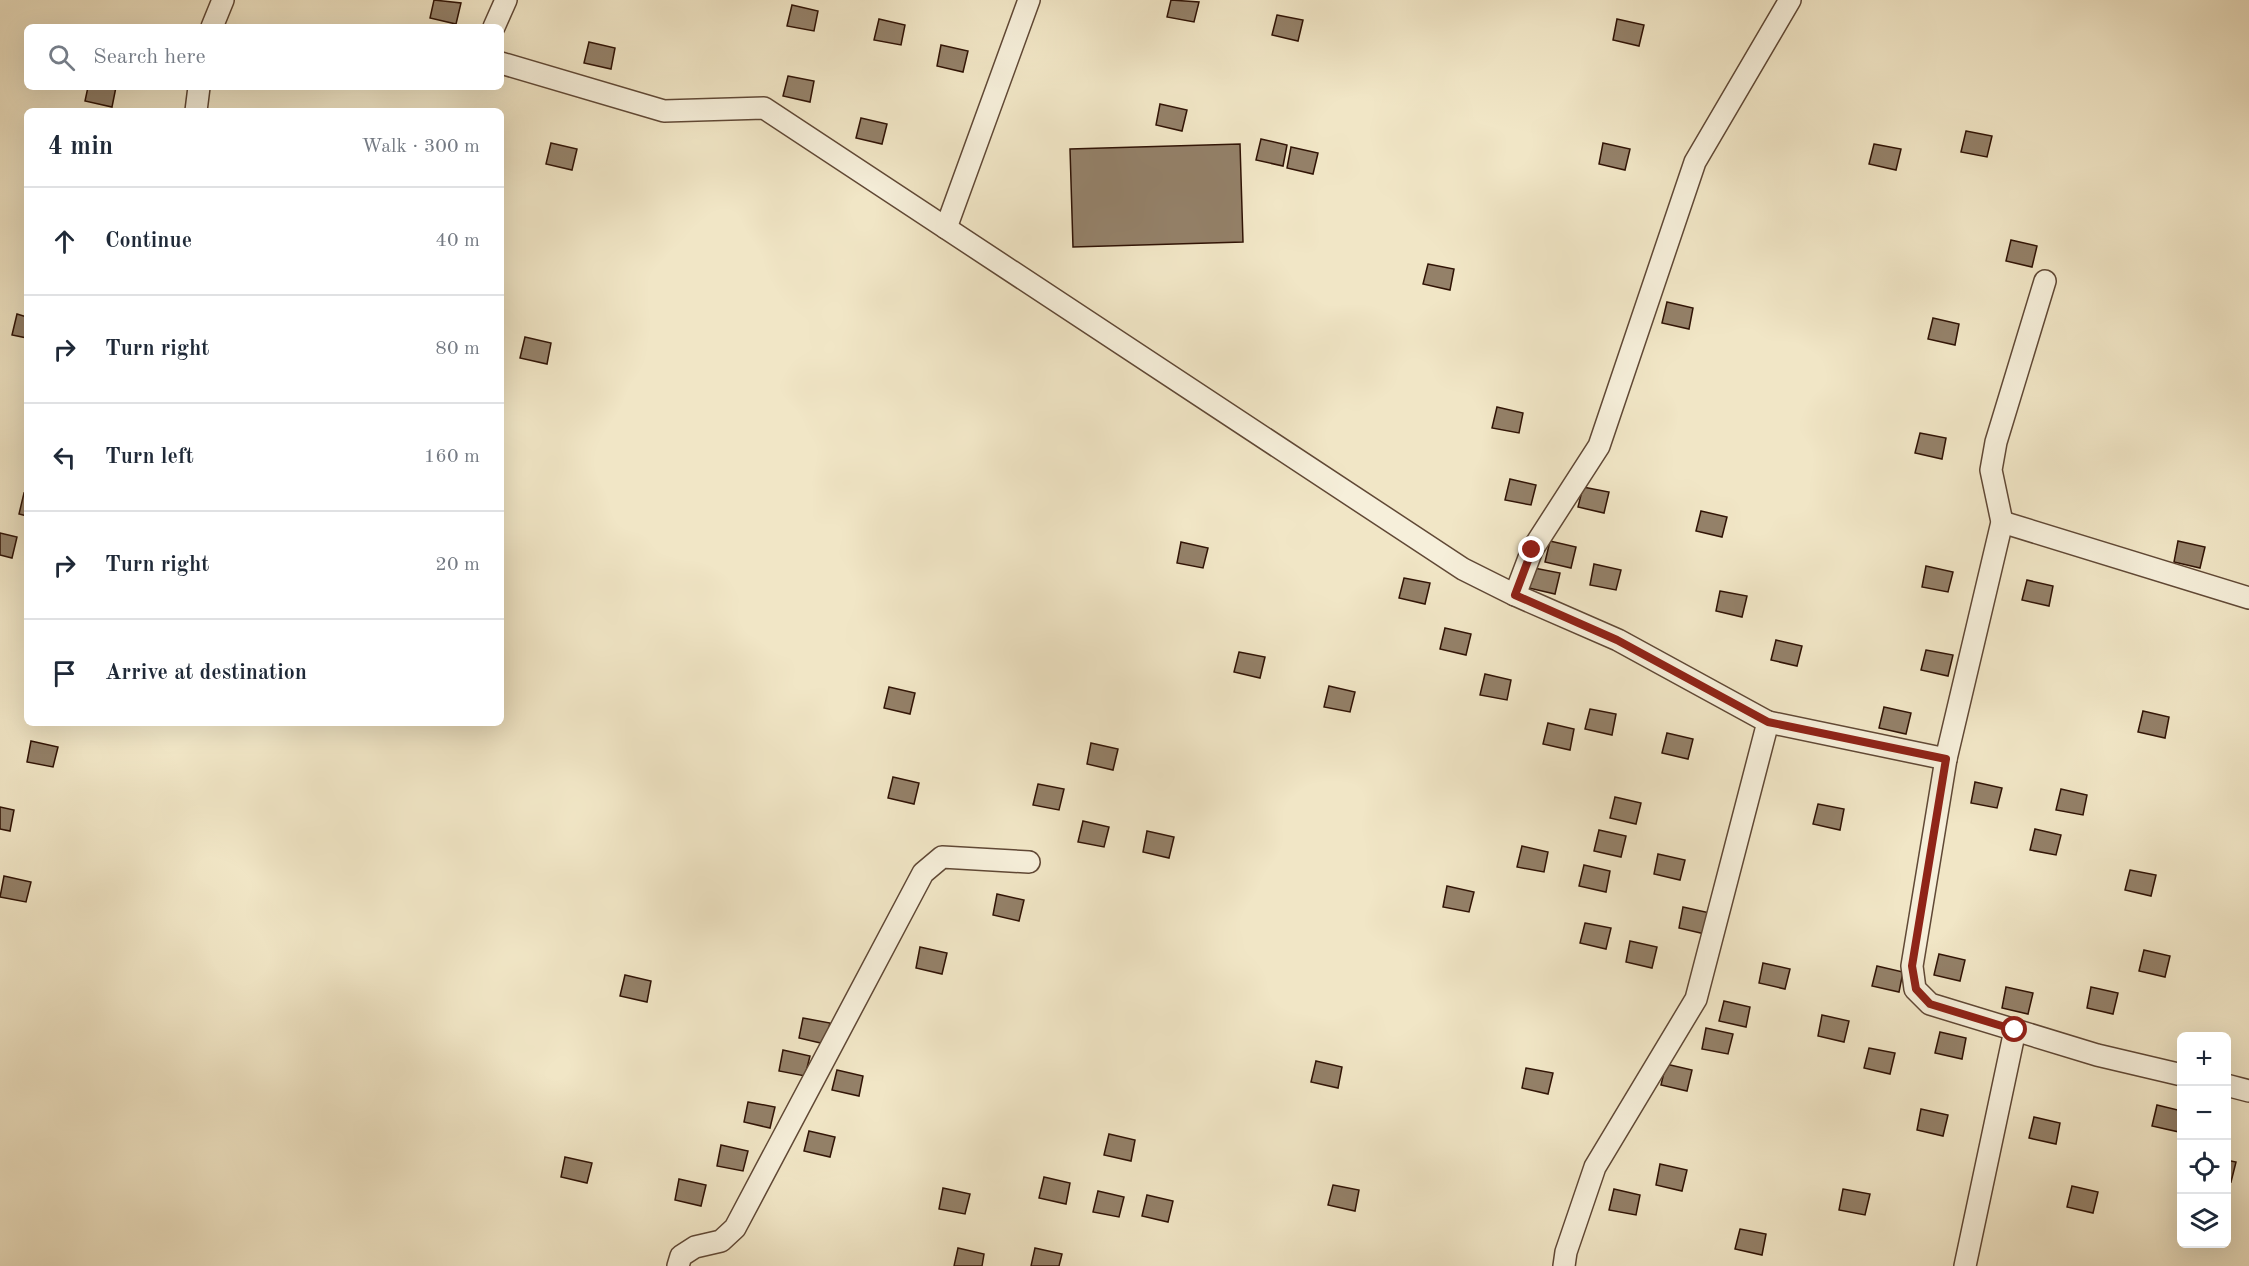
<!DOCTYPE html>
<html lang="en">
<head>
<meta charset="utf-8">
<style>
	:root { --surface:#fff; --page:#f6f6f7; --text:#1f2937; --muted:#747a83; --line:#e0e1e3 }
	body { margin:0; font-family:"Old Standard TT",serif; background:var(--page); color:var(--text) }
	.controls { position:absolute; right:18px; bottom:18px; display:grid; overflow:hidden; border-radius:9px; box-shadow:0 6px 24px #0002 }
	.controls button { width:54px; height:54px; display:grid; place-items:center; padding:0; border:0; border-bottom:2px solid var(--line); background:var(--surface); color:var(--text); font:30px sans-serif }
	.stop { position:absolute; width:18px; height:18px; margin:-14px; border:4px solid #8f2418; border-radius:50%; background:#fff }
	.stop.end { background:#8f2418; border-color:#fff; box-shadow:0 2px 6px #0008 }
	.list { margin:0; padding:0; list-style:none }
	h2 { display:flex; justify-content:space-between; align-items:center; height:78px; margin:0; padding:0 24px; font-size:26px }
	h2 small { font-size:20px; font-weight:400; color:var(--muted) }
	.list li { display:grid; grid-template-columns:39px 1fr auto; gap:18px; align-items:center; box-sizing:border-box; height:108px; padding:0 24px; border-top:2px solid var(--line) }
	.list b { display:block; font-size:22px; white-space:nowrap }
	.list em { font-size:20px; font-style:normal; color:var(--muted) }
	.icon { flex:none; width:33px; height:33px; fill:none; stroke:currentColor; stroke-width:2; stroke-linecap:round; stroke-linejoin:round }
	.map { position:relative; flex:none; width:2249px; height:1266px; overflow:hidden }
	.search { position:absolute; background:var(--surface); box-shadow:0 6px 24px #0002; left:24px; top:24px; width:480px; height:66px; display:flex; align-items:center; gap:15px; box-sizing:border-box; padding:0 21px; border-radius:9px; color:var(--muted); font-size:22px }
	.panel { position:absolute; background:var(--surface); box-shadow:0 6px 24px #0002; left:24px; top:108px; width:480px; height:618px; border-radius:9px }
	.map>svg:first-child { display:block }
</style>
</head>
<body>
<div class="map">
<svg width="2249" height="1266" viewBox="0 0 2249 1266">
	<rect width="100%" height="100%" fill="#f1e6c6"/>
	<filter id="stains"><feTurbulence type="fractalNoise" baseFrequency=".00333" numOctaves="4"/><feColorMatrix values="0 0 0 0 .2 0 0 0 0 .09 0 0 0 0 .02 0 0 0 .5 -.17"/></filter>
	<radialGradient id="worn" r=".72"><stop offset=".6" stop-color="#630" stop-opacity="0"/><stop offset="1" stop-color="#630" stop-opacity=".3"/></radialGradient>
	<!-- building -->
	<g fill="#948169" stroke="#301305" stroke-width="1.5">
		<polygon points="434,0 461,3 456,24 430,18"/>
		<polygon points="1171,0 1199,2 1194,22 1167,17"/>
		<polygon points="792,5 818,11 814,31 787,26"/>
		<polygon points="1277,15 1303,20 1298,41 1272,35"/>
		<polygon points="879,19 905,25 901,45 874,40"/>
		<polygon points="1617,19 1644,25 1639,46 1613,40"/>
		<polygon points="589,42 615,48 611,69 584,63"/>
		<polygon points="941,45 968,51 963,72 937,66"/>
		<polygon points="788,76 814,81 810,102 783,96"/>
		<polygon points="88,87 116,87 112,107 85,101"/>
		<polygon points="1160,104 1187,110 1182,131 1156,125"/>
		<polygon points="861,118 887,124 882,144 856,138"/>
		<polygon points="1966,131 1992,136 1987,157 1961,152"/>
		<polygon points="1261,139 1287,145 1283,166 1256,160"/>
		<polygon points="551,143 577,149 572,170 546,164"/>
		<polygon points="1603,143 1630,149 1625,170 1599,164"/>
		<polygon points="1240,144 1243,242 1073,247 1070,149"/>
		<polygon points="1874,144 1901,149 1896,170 1869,164"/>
		<polygon points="1291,147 1318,153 1313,174 1287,168"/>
		<polygon points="2011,240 2037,246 2032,267 2006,261"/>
		<polygon points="1428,264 1454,269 1450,290 1423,284"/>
		<polygon points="1667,302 1693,308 1689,329 1662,323"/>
		<polygon points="17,314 27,317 27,338 12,335"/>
		<polygon points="1933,318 1959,324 1955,345 1928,339"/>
		<polygon points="525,337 551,343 547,364 520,358"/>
		<polygon points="1497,407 1523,413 1519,433 1492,428"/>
		<polygon points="1920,433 1946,438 1942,459 1915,453"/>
		<polygon points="1510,479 1536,485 1531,505 1505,500"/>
		<polygon points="1583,487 1609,492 1604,513 1578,507"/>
		<polygon points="24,493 27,494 27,516 19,514"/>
		<polygon points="1701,511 1727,517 1722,537 1696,531"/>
		<polygon points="0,533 17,537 12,558 0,555"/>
		<polygon points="1550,541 1576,547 1571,568 1545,562"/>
		<polygon points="2178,541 2205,547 2200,568 2174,562"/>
		<polygon points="1181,542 1208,548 1203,568 1177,563"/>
		<polygon points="1594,564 1621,570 1616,590 1590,585"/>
		<polygon points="1926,566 1953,572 1948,592 1922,587"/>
		<polygon points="1534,568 1560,573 1555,594 1529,588"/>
		<polygon points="1404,578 1430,583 1425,604 1399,598"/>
		<polygon points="2027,580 2053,586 2049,606 2022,600"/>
		<polygon points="1720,591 1747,596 1742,617 1716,611"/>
		<polygon points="1445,628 1471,634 1466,655 1440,649"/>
		<polygon points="1776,640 1802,646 1797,666 1771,660"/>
		<polygon points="1926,650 1953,655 1948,676 1921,670"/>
		<polygon points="1239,652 1265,657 1260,678 1234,672"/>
		<polygon points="1485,674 1511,680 1507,700 1480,695"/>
		<polygon points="1329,686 1355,692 1350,712 1324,707"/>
		<polygon points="889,687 915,693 910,714 884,708"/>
		<polygon points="1884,707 1911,713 1906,734 1879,728"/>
		<polygon points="1590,709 1616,714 1612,735 1585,729"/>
		<polygon points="2143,711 2169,717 2165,738 2138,732"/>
		<polygon points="1548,723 1574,729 1570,750 1543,744"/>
		<polygon points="1667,733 1693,739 1688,759 1662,753"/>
		<polygon points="31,741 58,747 53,767 27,762"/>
		<polygon points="1091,743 1118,749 1113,770 1087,764"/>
		<polygon points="893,777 919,783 914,804 888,798"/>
		<polygon points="1975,782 2002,788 1997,808 1971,803"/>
		<polygon points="1038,784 1064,789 1059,810 1033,805"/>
		<polygon points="2061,789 2087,795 2083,815 2056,810"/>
		<polygon points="1615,797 1641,803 1636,824 1610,818"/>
		<polygon points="1818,804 1844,809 1840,830 1813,824"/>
		<polygon points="0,807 14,810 10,831 0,829"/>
		<polygon points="1083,821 1109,827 1104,847 1078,842"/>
		<polygon points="2035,829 2061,835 2056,855 2030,850"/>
		<polygon points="1599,830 1626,836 1621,857 1594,851"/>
		<polygon points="1147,831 1174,837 1169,858 1143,852"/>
		<polygon points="1522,846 1548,852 1544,872 1517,867"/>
		<polygon points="1658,854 1685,860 1680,880 1654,874"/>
		<polygon points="1584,865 1610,871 1606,892 1579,886"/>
		<polygon points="2130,870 2156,875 2151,896 2125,890"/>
		<polygon points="4,876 31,882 26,902 0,897"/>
		<polygon points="1447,886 1474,892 1469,912 1443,907"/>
		<polygon points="997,894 1024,900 1019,921 993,915"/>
		<polygon points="1683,907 1710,913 1705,934 1679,928"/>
		<polygon points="1585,923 1611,928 1606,949 1580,943"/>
		<polygon points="1630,941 1657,947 1652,968 1626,962"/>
		<polygon points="920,947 947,953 942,974 916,968"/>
		<polygon points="2144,950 2170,956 2165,977 2139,971"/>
		<polygon points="1939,954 1965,960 1960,981 1934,975"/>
		<polygon points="1763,963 1790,969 1785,989 1759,983"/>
		<polygon points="1877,966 1903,972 1899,992 1872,986"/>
		<polygon points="625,975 651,981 647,1002 620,996"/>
		<polygon points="2006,987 2033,993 2028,1014 2002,1008"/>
		<polygon points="2091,987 2118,993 2113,1014 2087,1008"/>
		<polygon points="1724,1001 1750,1007 1746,1027 1719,1021"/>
		<polygon points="1822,1015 1849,1021 1844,1042 1818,1036"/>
		<polygon points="803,1018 830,1023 825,1044 799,1038"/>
		<polygon points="1706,1028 1733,1034 1728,1054 1702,1049"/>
		<polygon points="1940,1032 1966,1038 1962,1059 1935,1053"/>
		<polygon points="1869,1048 1895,1053 1890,1074 1864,1068"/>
		<polygon points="783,1050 810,1056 805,1076 779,1071"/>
		<polygon points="1316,1061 1342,1067 1338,1088 1311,1082"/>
		<polygon points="1666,1064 1692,1070 1687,1091 1661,1085"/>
		<polygon points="1526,1068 1553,1073 1548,1094 1522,1088"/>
		<polygon points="837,1070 863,1076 859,1096 832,1090"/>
		<polygon points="748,1102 775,1107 770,1128 744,1122"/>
		<polygon points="2157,1105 2182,1111 2179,1132 2152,1126"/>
		<polygon points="1921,1109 1948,1115 1943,1136 1917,1130"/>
		<polygon points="2034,1117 2060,1123 2056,1144 2029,1138"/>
		<polygon points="809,1131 835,1137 830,1157 804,1151"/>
		<polygon points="1109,1134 1135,1140 1131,1161 1104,1155"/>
		<polygon points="721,1145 748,1151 743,1171 717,1166"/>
		<polygon points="565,1157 592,1163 587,1183 561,1177"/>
		<polygon points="2226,1160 2236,1162 2231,1182 2226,1181"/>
		<polygon points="1660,1164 1687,1170 1682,1191 1656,1185"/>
		<polygon points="1044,1177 1070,1183 1066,1204 1039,1198"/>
		<polygon points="679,1179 706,1185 701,1206 675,1200"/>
		<polygon points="1333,1185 1359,1190 1355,1211 1328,1205"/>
		<polygon points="2072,1186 2098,1192 2093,1213 2067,1207"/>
		<polygon points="943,1188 970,1194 965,1214 939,1209"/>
		<polygon points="1614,1189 1640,1195 1636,1215 1609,1210"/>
		<polygon points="1843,1189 1870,1194 1865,1215 1839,1210"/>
		<polygon points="1098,1191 1124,1197 1119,1217 1093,1212"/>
		<polygon points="1147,1195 1173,1201 1168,1222 1142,1216"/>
		<polygon points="1740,1229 1766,1234 1762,1255 1735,1249"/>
		<polygon points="958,1248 984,1254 982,1266 954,1266"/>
		<polygon points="1035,1248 1062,1254 1059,1266 1031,1266"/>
	</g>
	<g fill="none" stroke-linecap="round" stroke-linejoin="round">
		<defs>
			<g id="minor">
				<polyline points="212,27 223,0"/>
				<polyline points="494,27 506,0"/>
				<polyline points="501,63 664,111 764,108 1463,569 1515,595 1618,640 1768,722 1696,999 1595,1167 1566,1252 1564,1266"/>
				<polyline points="196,111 199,87"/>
				<polyline points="946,228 1029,0"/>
				<polyline points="2045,281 1996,442 1991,470 2002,522 1946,759 1912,966 1915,989 1930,1004 2097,1055 2182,1075"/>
				<polyline points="2002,522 2249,598"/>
				<polyline points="1515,595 1532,550 1599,446 1695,162 1790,0"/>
				<polyline points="1768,722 1946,759"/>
				<polyline points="2226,1085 2249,1091"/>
				<polyline points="678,1266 681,1256 695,1247 721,1241 735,1228 923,873 942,857 1029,862"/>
				<polyline points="1965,1266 2015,1030"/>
			</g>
		</defs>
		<!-- minor casing -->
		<use href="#minor" stroke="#604835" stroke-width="24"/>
		<!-- minor -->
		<use href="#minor" stroke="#f6efda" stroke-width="21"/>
	</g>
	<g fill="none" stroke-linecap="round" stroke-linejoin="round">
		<!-- route -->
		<polyline stroke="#8f2418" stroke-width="8" points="1532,550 1515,595 1617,640 1768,722 1946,759 1912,966 1916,989 1930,1004 2015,1030"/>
	</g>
	<rect width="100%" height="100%" filter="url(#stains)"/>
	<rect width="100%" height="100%" fill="url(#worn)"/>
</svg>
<div class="controls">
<button>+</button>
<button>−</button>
<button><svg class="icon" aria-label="locate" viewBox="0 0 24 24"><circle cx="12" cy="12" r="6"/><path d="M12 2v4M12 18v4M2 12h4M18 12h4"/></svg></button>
<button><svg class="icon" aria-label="layers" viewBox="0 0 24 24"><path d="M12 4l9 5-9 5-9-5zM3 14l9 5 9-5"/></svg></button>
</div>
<div class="stop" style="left:2015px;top:1030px"></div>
<div class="stop end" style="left:1532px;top:550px"></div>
<div class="search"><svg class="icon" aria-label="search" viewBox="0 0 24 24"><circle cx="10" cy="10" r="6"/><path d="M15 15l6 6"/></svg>Search here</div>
<section class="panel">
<h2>4 min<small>Walk · 300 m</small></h2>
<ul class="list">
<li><svg class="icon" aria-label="ahead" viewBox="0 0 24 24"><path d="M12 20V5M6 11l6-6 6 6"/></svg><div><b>Continue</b></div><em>40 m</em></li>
<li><svg class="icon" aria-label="right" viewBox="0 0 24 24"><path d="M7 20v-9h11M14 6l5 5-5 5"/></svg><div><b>Turn right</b></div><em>80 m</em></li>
<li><svg class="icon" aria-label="left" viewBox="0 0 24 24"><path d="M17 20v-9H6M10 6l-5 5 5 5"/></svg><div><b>Turn left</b></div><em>160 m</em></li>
<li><svg class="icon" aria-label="right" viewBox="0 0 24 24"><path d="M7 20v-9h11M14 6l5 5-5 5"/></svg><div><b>Turn right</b></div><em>20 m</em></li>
<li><svg class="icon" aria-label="arrive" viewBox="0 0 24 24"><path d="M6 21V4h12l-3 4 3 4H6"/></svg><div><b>Arrive at destination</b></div></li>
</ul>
</section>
</div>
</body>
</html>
